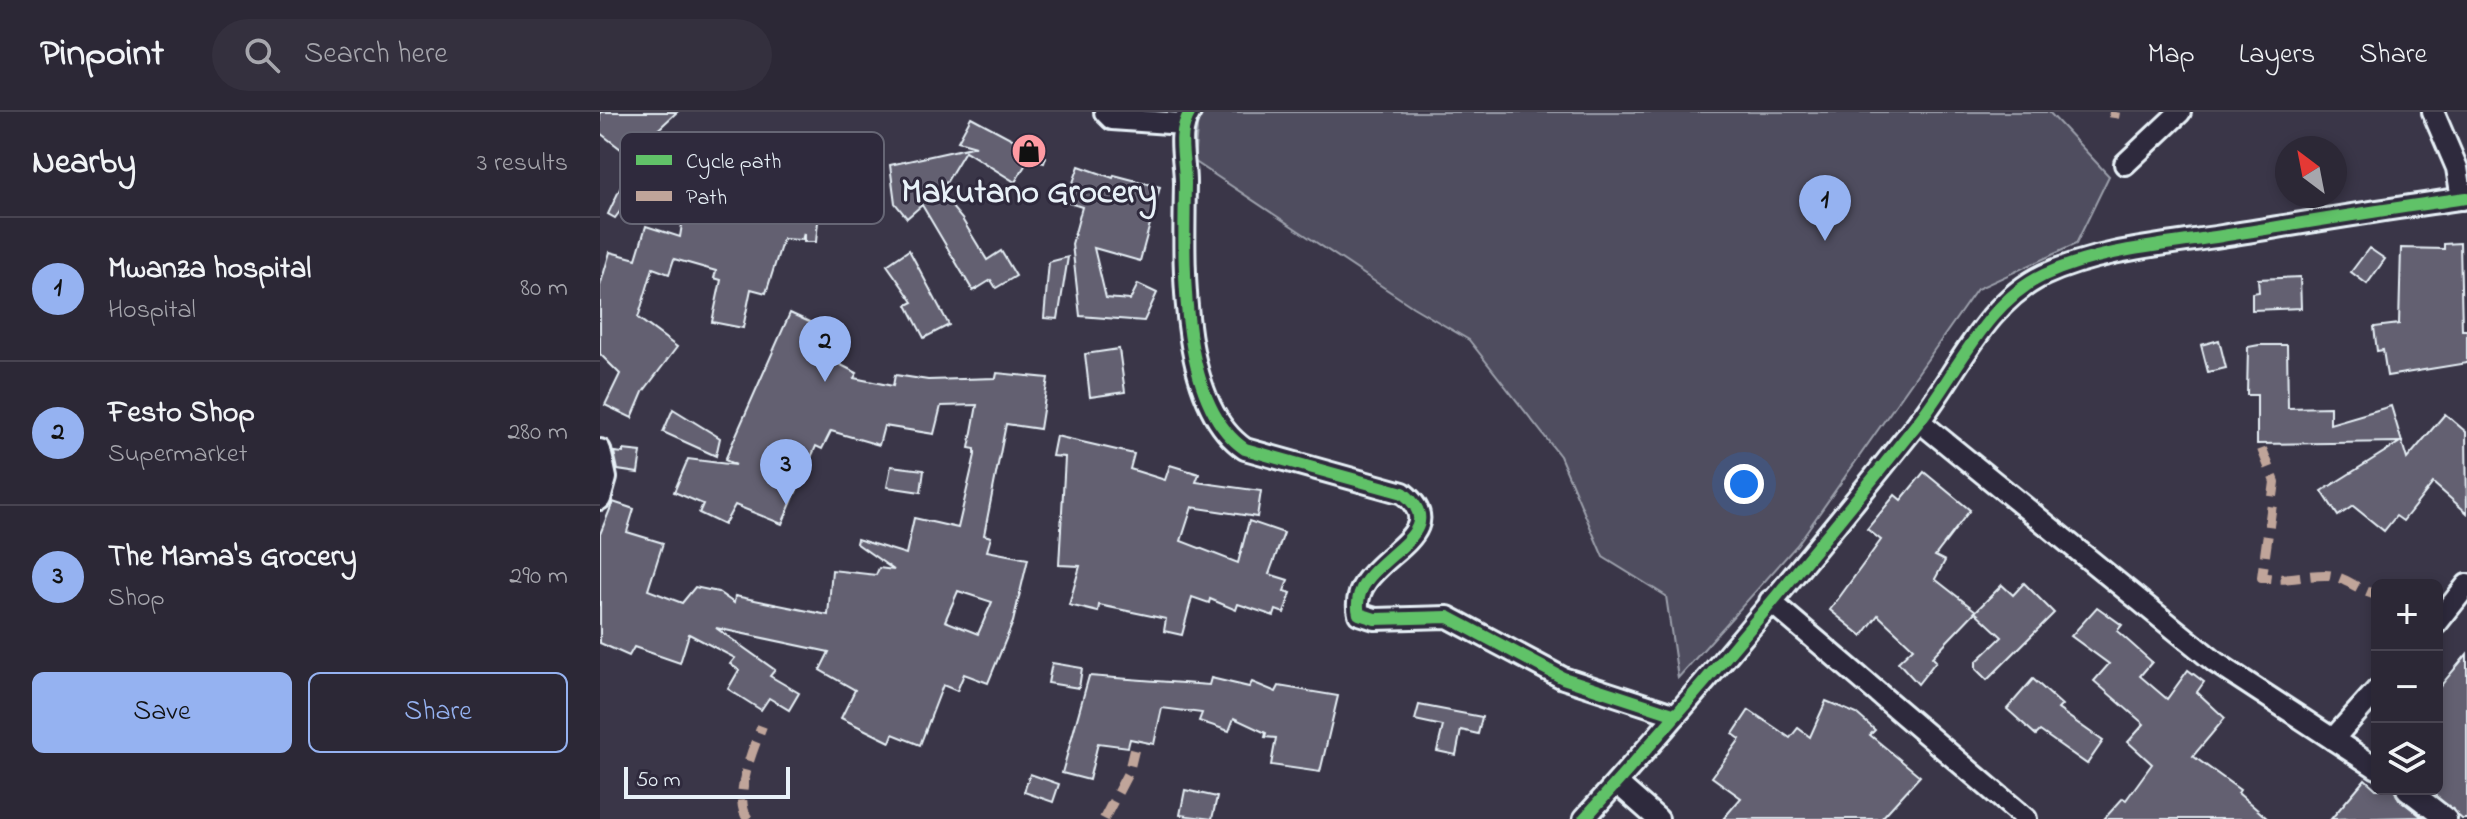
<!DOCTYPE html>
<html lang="en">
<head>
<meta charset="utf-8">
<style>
	:root { --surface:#2c2836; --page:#34303e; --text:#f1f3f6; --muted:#a6a6ad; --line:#484451; --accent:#95b2f1 }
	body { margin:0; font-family:"Indie Flower",sans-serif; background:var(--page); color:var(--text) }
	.controls { position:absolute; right:24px; bottom:24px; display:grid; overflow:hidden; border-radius:12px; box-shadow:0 4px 12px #0003 }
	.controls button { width:72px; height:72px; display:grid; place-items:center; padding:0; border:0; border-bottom:2px solid var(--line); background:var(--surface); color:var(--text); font:40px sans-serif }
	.compass { position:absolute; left:1675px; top:24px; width:72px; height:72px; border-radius:50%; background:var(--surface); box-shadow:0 4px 12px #0003; rotate:328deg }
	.scale { position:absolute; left:24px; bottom:20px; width:166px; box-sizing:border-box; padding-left:8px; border:4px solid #e8f1f8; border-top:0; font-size:22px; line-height:28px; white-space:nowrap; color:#e8f1f8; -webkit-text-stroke:6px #2f2a3d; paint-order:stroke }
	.you { position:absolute; left:1144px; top:372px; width:28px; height:28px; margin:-20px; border:6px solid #fff; border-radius:50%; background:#1a73e8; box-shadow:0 0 0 12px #1a73e833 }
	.badge { display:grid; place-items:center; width:52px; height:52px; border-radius:50%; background:var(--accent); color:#111; font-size:26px; font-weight:700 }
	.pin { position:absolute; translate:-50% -66px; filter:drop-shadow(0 2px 4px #0008) }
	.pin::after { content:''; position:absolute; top:42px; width:28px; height:24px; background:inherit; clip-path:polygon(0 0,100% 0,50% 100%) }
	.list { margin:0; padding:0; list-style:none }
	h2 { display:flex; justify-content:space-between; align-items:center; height:104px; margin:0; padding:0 32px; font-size:34px }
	h2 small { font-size:26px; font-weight:400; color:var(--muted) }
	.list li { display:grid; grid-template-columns:52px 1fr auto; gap:24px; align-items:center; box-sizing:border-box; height:144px; padding:0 32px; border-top:2px solid var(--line) }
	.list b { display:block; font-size:30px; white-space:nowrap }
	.list p { margin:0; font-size:26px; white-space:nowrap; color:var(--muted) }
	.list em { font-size:26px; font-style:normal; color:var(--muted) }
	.actions { display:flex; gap:16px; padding:24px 32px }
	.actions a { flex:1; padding:18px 0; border:2px solid var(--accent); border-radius:12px; text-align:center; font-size:28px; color:var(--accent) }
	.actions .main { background:var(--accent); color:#111 }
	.icon { flex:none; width:44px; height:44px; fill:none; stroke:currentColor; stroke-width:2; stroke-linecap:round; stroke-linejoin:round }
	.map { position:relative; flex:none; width:1867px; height:707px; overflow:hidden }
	header { display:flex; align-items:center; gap:48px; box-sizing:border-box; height:112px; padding:0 40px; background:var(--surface); border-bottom:2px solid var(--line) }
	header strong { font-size:38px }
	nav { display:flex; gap:44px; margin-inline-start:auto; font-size:28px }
	.search { width:560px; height:72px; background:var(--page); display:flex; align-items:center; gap:20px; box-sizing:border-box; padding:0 28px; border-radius:44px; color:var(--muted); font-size:30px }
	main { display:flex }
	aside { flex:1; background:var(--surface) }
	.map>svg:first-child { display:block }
</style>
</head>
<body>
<header>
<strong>Pinpoint</strong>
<div class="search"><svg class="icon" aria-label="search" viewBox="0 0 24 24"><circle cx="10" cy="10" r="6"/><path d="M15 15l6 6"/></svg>Search here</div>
<nav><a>Map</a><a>Layers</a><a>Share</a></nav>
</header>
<main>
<aside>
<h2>Nearby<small>3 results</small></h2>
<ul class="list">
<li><span class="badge">1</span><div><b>Mwanza hospital</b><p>Hospital</p></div><em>80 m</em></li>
<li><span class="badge">2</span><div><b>Festo Shop</b><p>Supermarket</p></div><em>280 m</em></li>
<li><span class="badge">3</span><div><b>The Mama's Grocery</b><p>Shop</p></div><em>290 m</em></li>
</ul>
<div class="actions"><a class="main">Save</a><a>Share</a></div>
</aside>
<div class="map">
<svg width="1867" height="707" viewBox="0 0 1867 707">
	<rect width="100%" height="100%" fill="#3a3648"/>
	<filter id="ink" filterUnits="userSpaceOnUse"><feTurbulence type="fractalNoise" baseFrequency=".0125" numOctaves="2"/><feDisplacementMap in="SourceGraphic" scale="16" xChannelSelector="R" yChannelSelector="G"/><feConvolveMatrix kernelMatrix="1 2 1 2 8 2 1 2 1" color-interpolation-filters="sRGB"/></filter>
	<g filter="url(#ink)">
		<!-- green -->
		<polygon fill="#504e5f" stroke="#9ca0ac" stroke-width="2" points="607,0 1449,0 1509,64 1476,132 1377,177 1197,433 1078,566 1066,484 1003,445 960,344 869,228 813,195 594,49 598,5"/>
		<!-- building -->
		<g fill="#636171" stroke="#e8f1f8" stroke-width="2" fill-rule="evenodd">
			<polygon points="0,0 77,0 49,26 66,38 15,106 8,102 34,47 0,21"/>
			<polygon points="371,5 446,45 444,51 429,47 415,70 365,39 340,81 362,107 387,148 401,139 416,164 396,176 391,168 373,179 322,93 307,106 295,91 290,53 376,34 358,29"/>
			<polygon points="242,32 243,67 223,57 216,130 204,130 204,121 202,128 183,127 166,181 151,177 143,216 112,210 121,168 114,166 116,159 74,147 69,162 53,156 38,206 77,235 43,280 32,306 5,293 20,262 0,242 0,174 10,140 36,147 46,114 80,125 85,94 94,96 96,83 135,89 135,80 165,80 165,89 203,93 202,33"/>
			<polygon points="479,54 513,66 514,63 560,75 540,149 494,136 506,186 530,188 538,172 557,181 544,209 480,204 472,132 482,95 466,90"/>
			<polygon points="1860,131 1862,218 1867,218 1867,251 1787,264 1783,238 1777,239 1774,215 1799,212 1801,136 1844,137 1844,132"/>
			<polygon points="1769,136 1785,147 1767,172 1751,160"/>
			<polygon points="309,138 349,213 324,226 307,193 313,190 287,153"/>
			<polygon points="468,145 458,207 444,206 449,150"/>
			<polygon points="1700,165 1701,196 1652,198 1652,181 1659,180 1658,167"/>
			<path d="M190,201l54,25 -11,23 24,12 -3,5 39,8 2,-11 33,5 68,-2 1,-5 51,5 -8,51 -34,-5 -22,111 7,2 -4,14 41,8 -15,63 -25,61 -24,-9 -7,17 -14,-6 -23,60 -27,-11 -3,8 -49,-24 14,-28 -35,-20 9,-18 -113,-24 59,42 -5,6 29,17 -10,17 -20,-12 -8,12 -33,-21 11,-19 -9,-6 5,-6 -46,-24 -9,29 -46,-16 -5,9 -29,-13v-109l13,-32 21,7 -7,23 36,11 -15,47 34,13 13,-16 23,5 16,11 1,-7 93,19 4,-45 44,5 3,-7 15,2 -38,-27 1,-4 49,15 8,-36 44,10 17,-73v-6l-6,-1 8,-43 -36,1 -7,28 -50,-8 -5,19 -48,-14 -9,18 -6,-3 -34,78 -47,-19 -11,20 -25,-12 4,-9 -29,-12 14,-33 48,6 -11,-5zM358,479l34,11 -14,32 -33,-13z"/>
			<polygon points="1619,228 1626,256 1608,260 1601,233"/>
			<polygon points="1659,233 1687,233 1688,296 1730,295 1730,312 1791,294 1807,347 1845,302 1866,320 1867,401 1833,371 1803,409 1796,404 1784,419 1753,394 1738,404 1722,379 1800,330 1657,332 1657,283 1647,283 1648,235"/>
			<polygon points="519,237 525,280 490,285 485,242"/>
			<polygon points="73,297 120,326 116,344 63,320"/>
			<polygon points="456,324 534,342 530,357 565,368 570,353 599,362 596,370 661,379 657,405 592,395 581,429 638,451 649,409 684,421 669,462 688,468 684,479 691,481 684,501 676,498 674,504 638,492 636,498 610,487 609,491 592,485 582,523 564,519 566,507 499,493 498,500 469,493 480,454 459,453 465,345 452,344"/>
			<polygon points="23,338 41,340 38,361 18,358 14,340 23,341"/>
			<polygon points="291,354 324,358 321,380 287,375"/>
			<polygon points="1324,360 1370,398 1335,444 1345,449 1335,467 1376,499 1332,545 1336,549 1318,572 1298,550 1313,536 1278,503 1262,524 1230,498 1281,428 1267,417 1295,383 1301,388"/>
			<polygon points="1424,471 1454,501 1387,568 1376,557 1376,550 1402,525 1375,500 1402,473 1413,483"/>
			<polygon points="1497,495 1522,513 1517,519 1552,550 1540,564 1567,587 1588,558 1604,570 1597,580 1625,606 1593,644 1640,678 1638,681 1668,707 1504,707 1523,686 1526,688 1552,652 1528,630 1544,612 1494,569 1509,552 1471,524"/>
			<polygon points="1867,542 1867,707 1862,707 1828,677 1838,677 1837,578"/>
			<polygon points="452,551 482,556 479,576 448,571"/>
			<polygon points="489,564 609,573 611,566 649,575 652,570 676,580 679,574 738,584 720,660 671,653 676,626 665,625 666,621 634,606 629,619 599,609 602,601 562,596 554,632 530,627 528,635 498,631 489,668 462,661"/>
			<polygon points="1433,567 1462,593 1458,597 1503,629 1487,652 1440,619 1436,623 1407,597"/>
			<polygon points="1226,589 1257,602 1275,618 1270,623 1320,664 1281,707 1123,707 1141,686 1112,665 1140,627 1133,622 1149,598 1190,626 1198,616 1210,625"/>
			<polygon points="819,593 882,605 878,622 861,618 856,643 837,639 843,614 815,608"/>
			<polygon points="430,662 459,672 453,690 424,680"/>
			<polygon points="1765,667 1776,677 1794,677 1799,687 1822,705 1731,707"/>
			<polygon points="585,678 617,685 612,707 580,703"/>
		</g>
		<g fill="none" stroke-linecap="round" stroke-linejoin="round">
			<defs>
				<g id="street">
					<polyline points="505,0 512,7 583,12"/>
					<path d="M590,0c-14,23 -5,46 -5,71 -1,74 -8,220 60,266l158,44c58,46 -58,67 -44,121l16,5 73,-2 115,61 113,37"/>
					<polyline points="1833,0 1857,56 1862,87"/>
					<polyline points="1525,52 1580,0"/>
					<polyline points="1319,309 1615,550 1777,656"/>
					<polyline points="0,338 6,366 0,387"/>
					<polyline points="1170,489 1426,707"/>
					<polyline points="1837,511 1867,473"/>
					<polyline points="1733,627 1777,578"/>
					<polyline points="1017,671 1058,707"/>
					<polyline points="1807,677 1846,707"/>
					<path d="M984,707c115,-127 225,-260 332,-394 40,-49 68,-122 128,-150 54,-25 120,-30 178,-39 81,-13 163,-27 245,-38"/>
				</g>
			</defs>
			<!-- street casing -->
			<use href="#street" stroke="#e8f1f8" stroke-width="26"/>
			<!-- street -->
			<use href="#street" stroke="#2f2a3d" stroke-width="20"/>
			<!-- quiet -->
			<g stroke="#c0a59a" stroke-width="10" stroke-dasharray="20 10" stroke-linecap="butt">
				<polyline points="1514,6 1515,0"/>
				<path d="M1662,337l13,33 -13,95c22,5 40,-2 63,-2 18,0 34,16 52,20"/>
				<path d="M148,707c-16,-21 5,-70 14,-93"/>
				<polyline points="504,707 529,659 534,638"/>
			</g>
			<defs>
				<g id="cycleway">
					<path d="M590,0c-14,23 -5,46 -5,71 -1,74 -8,220 60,266l158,44c58,46 -58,67 -44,121l16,5 73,-2 115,61 113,37"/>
					<path d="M984,707c115,-127 225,-260 332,-394 40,-49 68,-122 128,-150 54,-25 120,-30 178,-39 81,-13 163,-27 245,-38"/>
				</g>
			</defs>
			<!-- cycleway casing -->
			<use href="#cycleway" stroke="#2f2a3d" stroke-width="17"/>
			<!-- cycleway -->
			<use href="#cycleway" stroke="#61c268" stroke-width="12"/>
		</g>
	</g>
	<!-- icons -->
	<defs>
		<symbol id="shop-disc" viewBox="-11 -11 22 22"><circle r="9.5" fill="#ff9aa2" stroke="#2f2a3d"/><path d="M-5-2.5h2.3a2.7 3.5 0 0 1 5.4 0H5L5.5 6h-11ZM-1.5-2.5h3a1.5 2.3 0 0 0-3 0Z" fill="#111"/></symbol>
	</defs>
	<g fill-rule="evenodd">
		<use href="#shop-disc" x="409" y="19" width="40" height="40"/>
	</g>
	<g text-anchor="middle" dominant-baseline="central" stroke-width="6" stroke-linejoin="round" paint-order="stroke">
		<!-- poi labels -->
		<g font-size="34" font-weight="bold" fill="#e8f1f8" stroke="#2f2a3d">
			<text x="429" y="82">Makutano Grocery</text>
		</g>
	</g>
	<!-- legend -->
	<rect x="20" y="20" width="264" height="92" rx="12" fill="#2f2a3d" stroke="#666675" stroke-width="2"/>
	<rect x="36" y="43" width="36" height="10" fill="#61c268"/>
	<rect x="36" y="79" width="36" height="10" fill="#c0a59a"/>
	<g font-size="22" fill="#e8f1f8">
		<text x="86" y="56">Cycle path</text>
		<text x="86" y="92">Path</text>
	</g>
</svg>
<div class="controls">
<button>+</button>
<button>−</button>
<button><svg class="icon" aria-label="layers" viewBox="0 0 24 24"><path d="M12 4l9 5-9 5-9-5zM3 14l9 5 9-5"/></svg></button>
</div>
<svg class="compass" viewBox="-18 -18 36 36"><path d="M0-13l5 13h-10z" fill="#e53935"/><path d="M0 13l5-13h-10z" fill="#a6a6ad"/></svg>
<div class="scale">50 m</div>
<div class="you"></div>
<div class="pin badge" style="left:1225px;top:129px">1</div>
<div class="pin badge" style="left:225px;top:270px">2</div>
<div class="pin badge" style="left:186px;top:393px">3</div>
</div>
</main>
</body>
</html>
